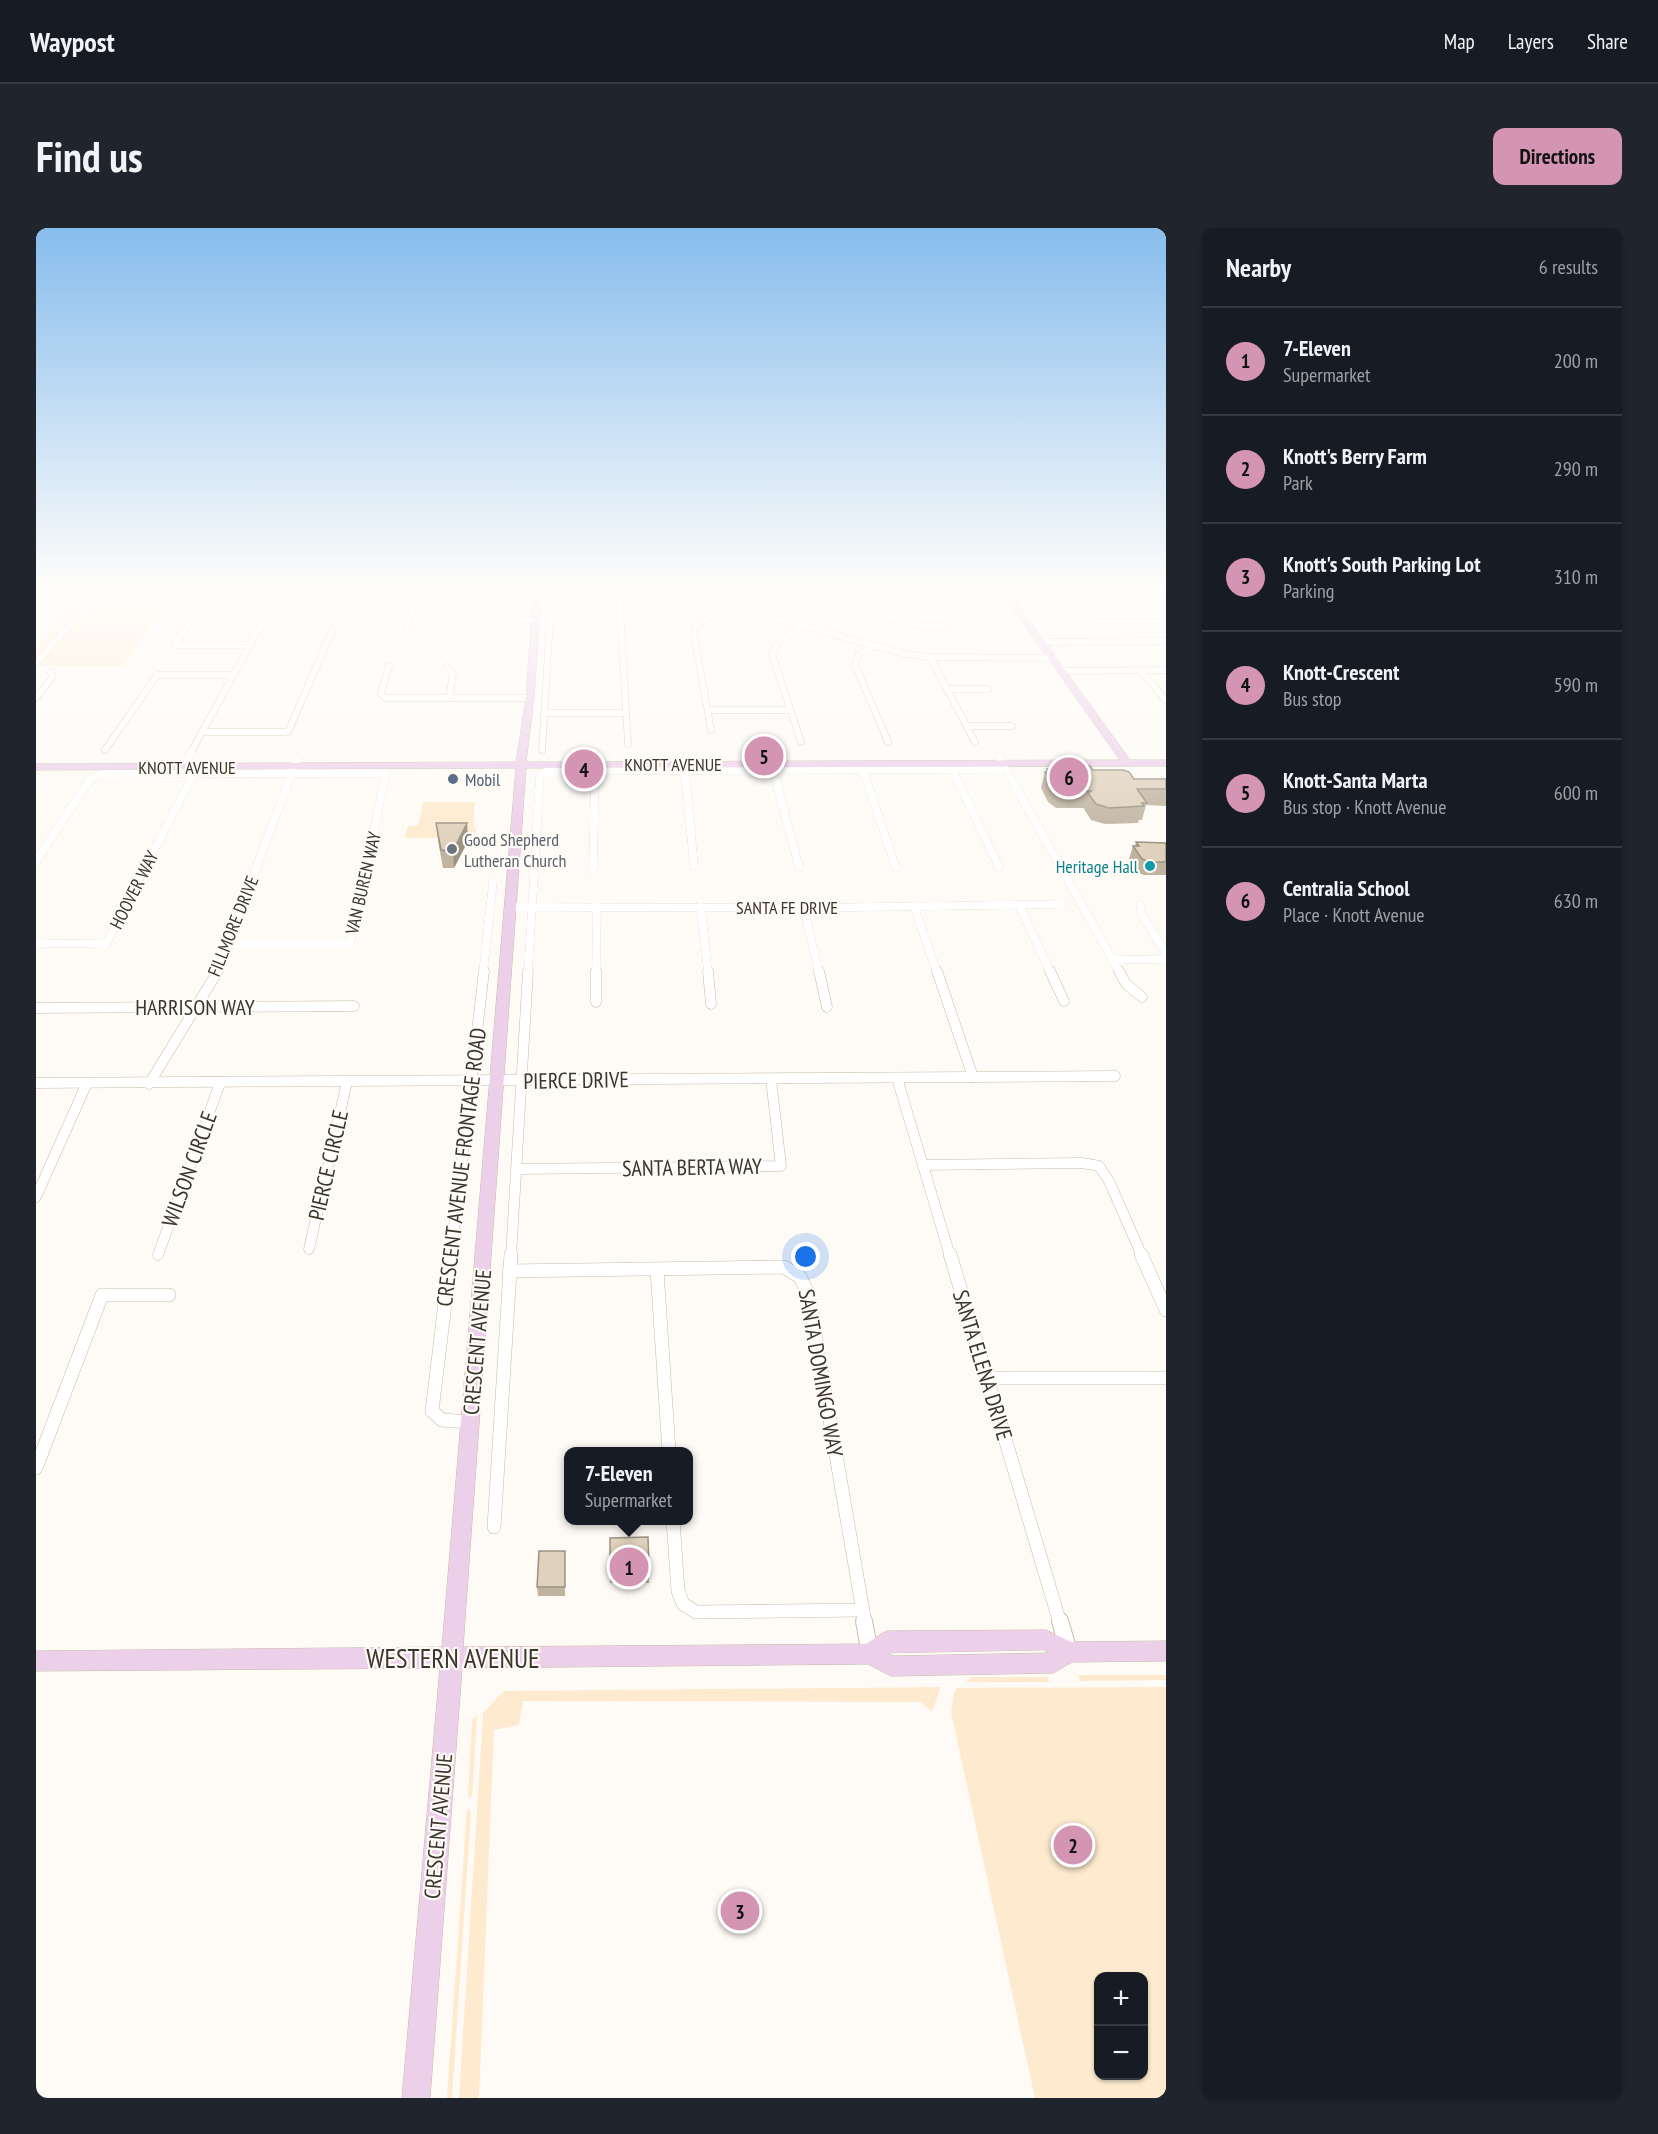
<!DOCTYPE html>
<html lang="en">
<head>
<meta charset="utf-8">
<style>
	:root { --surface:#171b24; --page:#20242c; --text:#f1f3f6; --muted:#9ea1a6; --line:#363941; --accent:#d395b2 }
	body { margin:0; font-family:"PT Sans Narrow",sans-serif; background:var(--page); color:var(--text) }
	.controls { position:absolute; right:18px; bottom:18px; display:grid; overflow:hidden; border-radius:12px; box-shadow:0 2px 4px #0004 }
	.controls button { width:54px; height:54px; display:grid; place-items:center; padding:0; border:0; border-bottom:2px solid var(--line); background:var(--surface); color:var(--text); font:30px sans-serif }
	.you { position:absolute; left:770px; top:1029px; width:21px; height:21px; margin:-15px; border:4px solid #fff; border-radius:50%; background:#1a73e8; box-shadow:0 0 0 9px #1a73e833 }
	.badge { display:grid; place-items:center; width:39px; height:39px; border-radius:50%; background:var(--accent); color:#111; font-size:20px; font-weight:700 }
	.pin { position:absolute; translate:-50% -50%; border:3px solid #fff; box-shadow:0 2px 6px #0006 }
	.popup { position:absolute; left:528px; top:1219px; width:129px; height:78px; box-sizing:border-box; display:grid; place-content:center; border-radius:12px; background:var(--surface); filter:drop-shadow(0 2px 4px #0005); font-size:20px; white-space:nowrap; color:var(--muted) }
	.popup b { font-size:22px; color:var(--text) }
	.popup::after { content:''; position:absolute; left:50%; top:100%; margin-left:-12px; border:12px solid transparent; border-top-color:var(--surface) }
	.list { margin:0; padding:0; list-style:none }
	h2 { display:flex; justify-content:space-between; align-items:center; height:78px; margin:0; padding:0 24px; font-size:26px }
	h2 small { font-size:20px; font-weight:400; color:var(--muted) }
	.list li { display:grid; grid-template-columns:39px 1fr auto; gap:18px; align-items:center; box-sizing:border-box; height:108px; padding:0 24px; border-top:2px solid var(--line) }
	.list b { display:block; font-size:22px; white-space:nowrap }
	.list p { margin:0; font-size:20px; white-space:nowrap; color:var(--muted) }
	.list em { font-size:20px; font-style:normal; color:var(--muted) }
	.map { position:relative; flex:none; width:1130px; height:1870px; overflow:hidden; border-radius:12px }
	header { display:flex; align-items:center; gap:36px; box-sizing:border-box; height:84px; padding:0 30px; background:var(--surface); border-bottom:2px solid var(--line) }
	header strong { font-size:28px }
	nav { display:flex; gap:33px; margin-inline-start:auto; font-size:21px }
	.intro { display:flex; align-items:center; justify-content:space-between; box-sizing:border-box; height:144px; padding:0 36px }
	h1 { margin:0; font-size:42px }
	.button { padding:15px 27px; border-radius:12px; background:var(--accent); color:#111; font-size:21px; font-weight:700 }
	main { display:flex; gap:36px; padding:0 36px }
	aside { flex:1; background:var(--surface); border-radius:12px; box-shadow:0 2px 4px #0004 }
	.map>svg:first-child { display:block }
</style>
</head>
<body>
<header>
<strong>Waypost</strong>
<nav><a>Map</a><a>Layers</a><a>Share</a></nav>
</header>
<div class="intro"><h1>Find us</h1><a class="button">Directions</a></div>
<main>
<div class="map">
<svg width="1130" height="1870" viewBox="0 0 1130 1870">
	<rect width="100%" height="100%" fill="#fefbf6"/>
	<!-- green -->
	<g fill="#feebcf" fill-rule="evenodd">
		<polygon points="39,375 132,375 87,438 0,438 0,420"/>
		<polygon points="387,574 439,574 437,598 440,601 439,607 407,605 402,610 369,610 372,598 382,598"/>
		<polygon points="1042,1447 1130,1447 1130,1452 1044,1453"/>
		<polygon points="935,1449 1012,1449 1013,1454 930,1454"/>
		<polygon points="905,1459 896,1484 885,1474 487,1473 483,1497 458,1502 443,1870 423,1870 447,1485 468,1463"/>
		<path d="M1130,1459v411h-131l-84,-386 3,-19 3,-5zM1062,1748h46v100h-46z"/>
		<polygon points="441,1487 436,1568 432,1570 436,1491"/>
		<polygon points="431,1580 435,1584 416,1870 411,1870"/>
	</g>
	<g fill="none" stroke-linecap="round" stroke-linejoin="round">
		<defs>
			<g id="street-far4">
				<polyline points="149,357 187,357"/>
				<polyline points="179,357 138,417 215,417"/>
				<polyline points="487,357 484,392 499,392"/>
				<polyline points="839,357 802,376 806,379 891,399 911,399"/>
				<polyline points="0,363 86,362 140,357"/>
				<polyline points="502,363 622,364 660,369 870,426 894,429 1018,430"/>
				<polyline points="583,363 592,516"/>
				<polyline points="452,382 484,382"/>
				<polyline points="988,388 1130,387"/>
				<polyline points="0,389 5,384"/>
				<polyline points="859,392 920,365 1130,363"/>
				<polyline points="370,403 383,357"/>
				<polyline points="1005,414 1130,413"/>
				<polyline points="838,418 823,426 819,437 852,514"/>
				<polyline points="894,429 939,514"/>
				<polyline points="0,435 66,360"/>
				<polyline points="353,438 345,466 349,470 494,470"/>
				<polyline points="411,439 417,446 413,470"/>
				<polyline points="1027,443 1130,442"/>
				<polyline points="1105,443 1130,472"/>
				<polyline points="912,461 952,461"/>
				<polyline points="0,470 16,450 15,444"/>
				<polyline points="673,482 754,482"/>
				<polyline points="508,485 590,485"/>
				<polyline points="931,498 976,498"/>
				<polyline points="675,502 658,406 660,399 668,392 748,357"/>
				<polyline points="166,504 252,504 316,357"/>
				<polyline points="765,514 736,426 743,412 768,399"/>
				<polyline points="69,522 121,447 198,447"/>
				<polyline points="506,522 516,358"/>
				<polyline points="154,526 247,357"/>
			</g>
			<g id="street-far3">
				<polyline points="963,529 1084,745"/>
				<polyline points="734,530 763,639"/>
				<polyline points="147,539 155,525"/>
				<polyline points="916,541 963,639"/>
				<polyline points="827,542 860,640"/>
				<polyline points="649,543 658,638"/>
				<polyline points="0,633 55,550 65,546 350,545 314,716 192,716"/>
				<polyline points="557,641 559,543"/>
				<polyline points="983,677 1015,745"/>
				<polyline points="1104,677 1106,687 1130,725"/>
				<polyline points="878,678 901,745"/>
				<polyline points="476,679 768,680 1026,676"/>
				<polyline points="665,679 672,745"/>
				<polyline points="768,680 783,745"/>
				<polyline points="0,715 70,716 158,545"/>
				<polyline points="1076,732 1130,731"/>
				<polyline points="181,745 261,531"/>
				<polyline points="447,745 457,654"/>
				<polyline points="492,745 504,547 511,543 969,541"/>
				<polyline points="560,745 561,679"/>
			</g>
			<g id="street-far2">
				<polyline points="672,743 675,776"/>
				<polyline points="783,743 791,779"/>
				<polyline points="901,743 937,849"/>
				<polyline points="1014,743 1028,773"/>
				<polyline points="1083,743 1090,756 1106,769"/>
				<polyline points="560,774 560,743"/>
				<polyline points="0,780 318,778"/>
				<polyline points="861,850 914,1028"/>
				<polyline points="0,855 1079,848"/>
				<polyline points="113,856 182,743"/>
				<polyline points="887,937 1046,935 1063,938 1073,953 1106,1028"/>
				<polyline points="481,941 745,938 735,851"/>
				<polyline points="0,969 51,855"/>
				<polyline points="273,1021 311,854"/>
				<polyline points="122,1027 184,855"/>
				<polyline points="415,1028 448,743"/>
				<polyline points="475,1028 492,743"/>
			</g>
			<g id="street-far1">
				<polyline points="415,1026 396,1183 406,1192 434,1194"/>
				<polyline points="914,1026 1024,1395"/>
				<polyline points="1105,1026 1130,1082"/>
				<polyline points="621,1042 633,1224"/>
				<polyline points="473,1043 748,1039 764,1049 772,1065 829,1395"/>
				<polyline points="951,1150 1130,1150"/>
				<polyline points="0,1240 66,1067 133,1067"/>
				<polyline points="637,1292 642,1363 647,1376 660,1384 826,1382"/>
				<polyline points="458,1299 475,1026"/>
			</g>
			<g id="street">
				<polyline points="828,1393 834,1426"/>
				<polyline points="1024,1393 1033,1424"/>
			</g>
			<path id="secondary" d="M498,357h8l-8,113 -8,64 594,-2 -124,-175h8l126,175h36v6l-640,2 -63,879 403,-3 20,-13 160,-1 25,12 95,-1v20l-94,1 -19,11 -162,3 -23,-12 -406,4 -32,430h-28l38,-430 -404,3v-20l406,-4 74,-879 -480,2v-6l480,-2 10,-64zM1008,1422l5,3 -156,3 -5,-3z"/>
		</defs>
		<!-- street-far4 casing -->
		<use href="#street-far4" stroke="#c9bba6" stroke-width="7"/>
		<!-- street-far3 casing -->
		<use href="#street-far3" stroke="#c9bba6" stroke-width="8"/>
		<!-- street-far2 casing -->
		<use href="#street-far2" stroke="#c9bba6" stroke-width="11"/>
		<!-- street-far1 casing -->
		<use href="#street-far1" stroke="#c9bba6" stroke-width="14"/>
		<!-- street casing -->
		<use href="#street" stroke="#c9bba6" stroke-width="18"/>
		<!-- secondary casing -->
		<use href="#secondary" stroke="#c9bba6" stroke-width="1"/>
		<!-- street-far4 -->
		<use href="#street-far4" stroke="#fff" stroke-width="6"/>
		<!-- street-far3 -->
		<use href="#street-far3" stroke="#fff" stroke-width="8"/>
		<!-- street-far2 -->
		<use href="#street-far2" stroke="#fff" stroke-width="10"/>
		<!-- street-far1 -->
		<use href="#street-far1" stroke="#fff" stroke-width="13"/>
		<!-- street -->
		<use href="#street" stroke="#fff" stroke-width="16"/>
		<!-- secondary -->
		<use href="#secondary" fill="#eccfe9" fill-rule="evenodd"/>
	</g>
	<!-- wall -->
	<g fill="#c0b4a1">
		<polygon points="1019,538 1057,542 1098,551 1130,551 1130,578 1110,577 1106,592 1103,592 1102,595 1069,596 1055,592 1048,581 1048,580 1020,580 1012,574 1005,560 1009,544 1010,544 1011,541 1019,541"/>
		<polygon points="400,595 431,595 432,613 418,640 407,640 402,613"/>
		<polygon points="1100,614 1130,615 1130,647 1108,647 1102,645 1093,631 1097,618 1099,618"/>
		<polygon points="574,1310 613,1341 613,1355 574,1355"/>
		<polygon points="529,1323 529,1368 502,1368 501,1359"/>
	</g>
	<!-- shaded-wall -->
	<polygon fill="#9c9283" points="431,595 432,613 418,640 417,623"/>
	<!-- building -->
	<g fill="#dfd1bb" stroke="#9c9283" stroke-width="1.5">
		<polygon points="1022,537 1054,538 1057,542 1087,542 1093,544 1098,551 1130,551 1130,561 1101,561 1111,575 1106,575 1108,578 1073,580 1060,576 1052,565 1055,563 1024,563 1017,557 1009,544 1013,544 1011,541 1021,541 1019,538"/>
		<polygon points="400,595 431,595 417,623 405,622"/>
		<polygon points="1100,614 1130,615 1130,634 1113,634 1106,631 1097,618 1103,618"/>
		<polygon points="612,1309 613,1341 574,1341 574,1310"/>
		<polygon points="503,1323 529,1323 529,1359 501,1359"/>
	</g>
	<!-- sky -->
	<linearGradient id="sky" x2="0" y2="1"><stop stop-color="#87bded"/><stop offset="0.58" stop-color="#fffdfb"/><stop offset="1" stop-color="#fffdfb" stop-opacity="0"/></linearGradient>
	<rect width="1130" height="619" fill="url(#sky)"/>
	<!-- markers -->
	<circle fill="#5c6f8a" stroke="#fefbf6" stroke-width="2" cx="417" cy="551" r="6"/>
	<circle fill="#6b7280" stroke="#fefbf6" stroke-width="2" cx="416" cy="621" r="6"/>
	<circle fill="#0f9aa8" stroke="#fefbf6" stroke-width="2" cx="1114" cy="638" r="6"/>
	<g text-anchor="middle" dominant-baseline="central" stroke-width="4.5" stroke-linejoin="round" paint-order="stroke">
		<!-- far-street labels -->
		<g font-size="18" fill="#3b352d" stroke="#fefbf6">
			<text x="637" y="536">KNOTT AVENUE</text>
			<text x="151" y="539">KNOTT AVENUE</text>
			<text transform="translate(327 655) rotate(-77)">VAN BUREN WAY</text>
			<text transform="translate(98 662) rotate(-63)">HOOVER WAY</text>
			<text x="751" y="679">SANTA FE DRIVE</text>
			<text transform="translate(197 698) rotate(-68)">FILLMORE DRIVE</text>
		</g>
		<!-- far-service labels -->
		<g font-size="18" fill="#4e5e75" stroke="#fefbf6" text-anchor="start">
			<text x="429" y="551">Mobil</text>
		</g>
		<!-- far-worship labels -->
		<g font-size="18" fill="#5b616d" stroke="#fefbf6" text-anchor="start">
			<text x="428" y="611">Good Shepherd<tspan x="428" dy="21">Lutheran Church</tspan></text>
		</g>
		<!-- far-culture labels -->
		<g font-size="18" fill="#0d838f" stroke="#fefbf6" text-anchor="end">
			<text x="1102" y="638">Heritage Hall</text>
		</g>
		<!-- street labels -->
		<g font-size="22" fill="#3b352d" stroke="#fefbf6">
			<text x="159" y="779">HARRISON WAY</text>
			<text transform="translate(540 852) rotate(-1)">PIERCE DRIVE</text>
			<text transform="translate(292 937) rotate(-77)">PIERCE CIRCLE</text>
			<text transform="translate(425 939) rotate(-83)">CRESCENT AVENUE FRONTAGE ROAD</text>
			<text transform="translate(656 939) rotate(-1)">SANTA BERTA WAY</text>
			<text transform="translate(153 941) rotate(-70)">WILSON CIRCLE</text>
			<text transform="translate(441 1114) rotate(-85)">CRESCENT AVENUE</text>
			<text transform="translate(947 1137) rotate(73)">SANTA ELENA DRIVE</text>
			<text transform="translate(785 1145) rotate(80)">SANTA DOMINGO WAY</text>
			<text transform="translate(402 1598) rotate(-85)">CRESCENT AVENUE</text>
		</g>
		<!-- near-street labels -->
		<g font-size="27" fill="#3b352d" stroke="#fefbf6">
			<text x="417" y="1430">WESTERN AVENUE</text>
		</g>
	</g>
</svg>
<div class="controls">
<button>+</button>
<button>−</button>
</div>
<div class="you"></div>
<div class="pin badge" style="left:593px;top:1339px">1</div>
<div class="popup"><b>7-Eleven</b>Supermarket</div>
<div class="pin badge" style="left:1037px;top:1617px">2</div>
<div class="pin badge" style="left:704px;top:1683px">3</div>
<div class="pin badge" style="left:548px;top:541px">4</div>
<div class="pin badge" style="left:728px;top:528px">5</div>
<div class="pin badge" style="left:1033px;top:549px">6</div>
</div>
<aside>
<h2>Nearby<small>6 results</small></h2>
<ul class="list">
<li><span class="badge">1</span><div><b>7-Eleven</b><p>Supermarket</p></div><em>200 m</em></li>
<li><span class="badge">2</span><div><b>Knott's Berry Farm</b><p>Park</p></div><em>290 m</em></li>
<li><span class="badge">3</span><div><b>Knott's South Parking Lot</b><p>Parking</p></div><em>310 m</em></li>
<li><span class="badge">4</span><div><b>Knott-Crescent</b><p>Bus stop</p></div><em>590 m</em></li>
<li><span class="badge">5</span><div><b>Knott-Santa Marta</b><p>Bus stop · Knott Avenue</p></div><em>600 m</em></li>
<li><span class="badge">6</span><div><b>Centralia School</b><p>Place · Knott Avenue</p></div><em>630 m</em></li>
</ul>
</aside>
</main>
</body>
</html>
